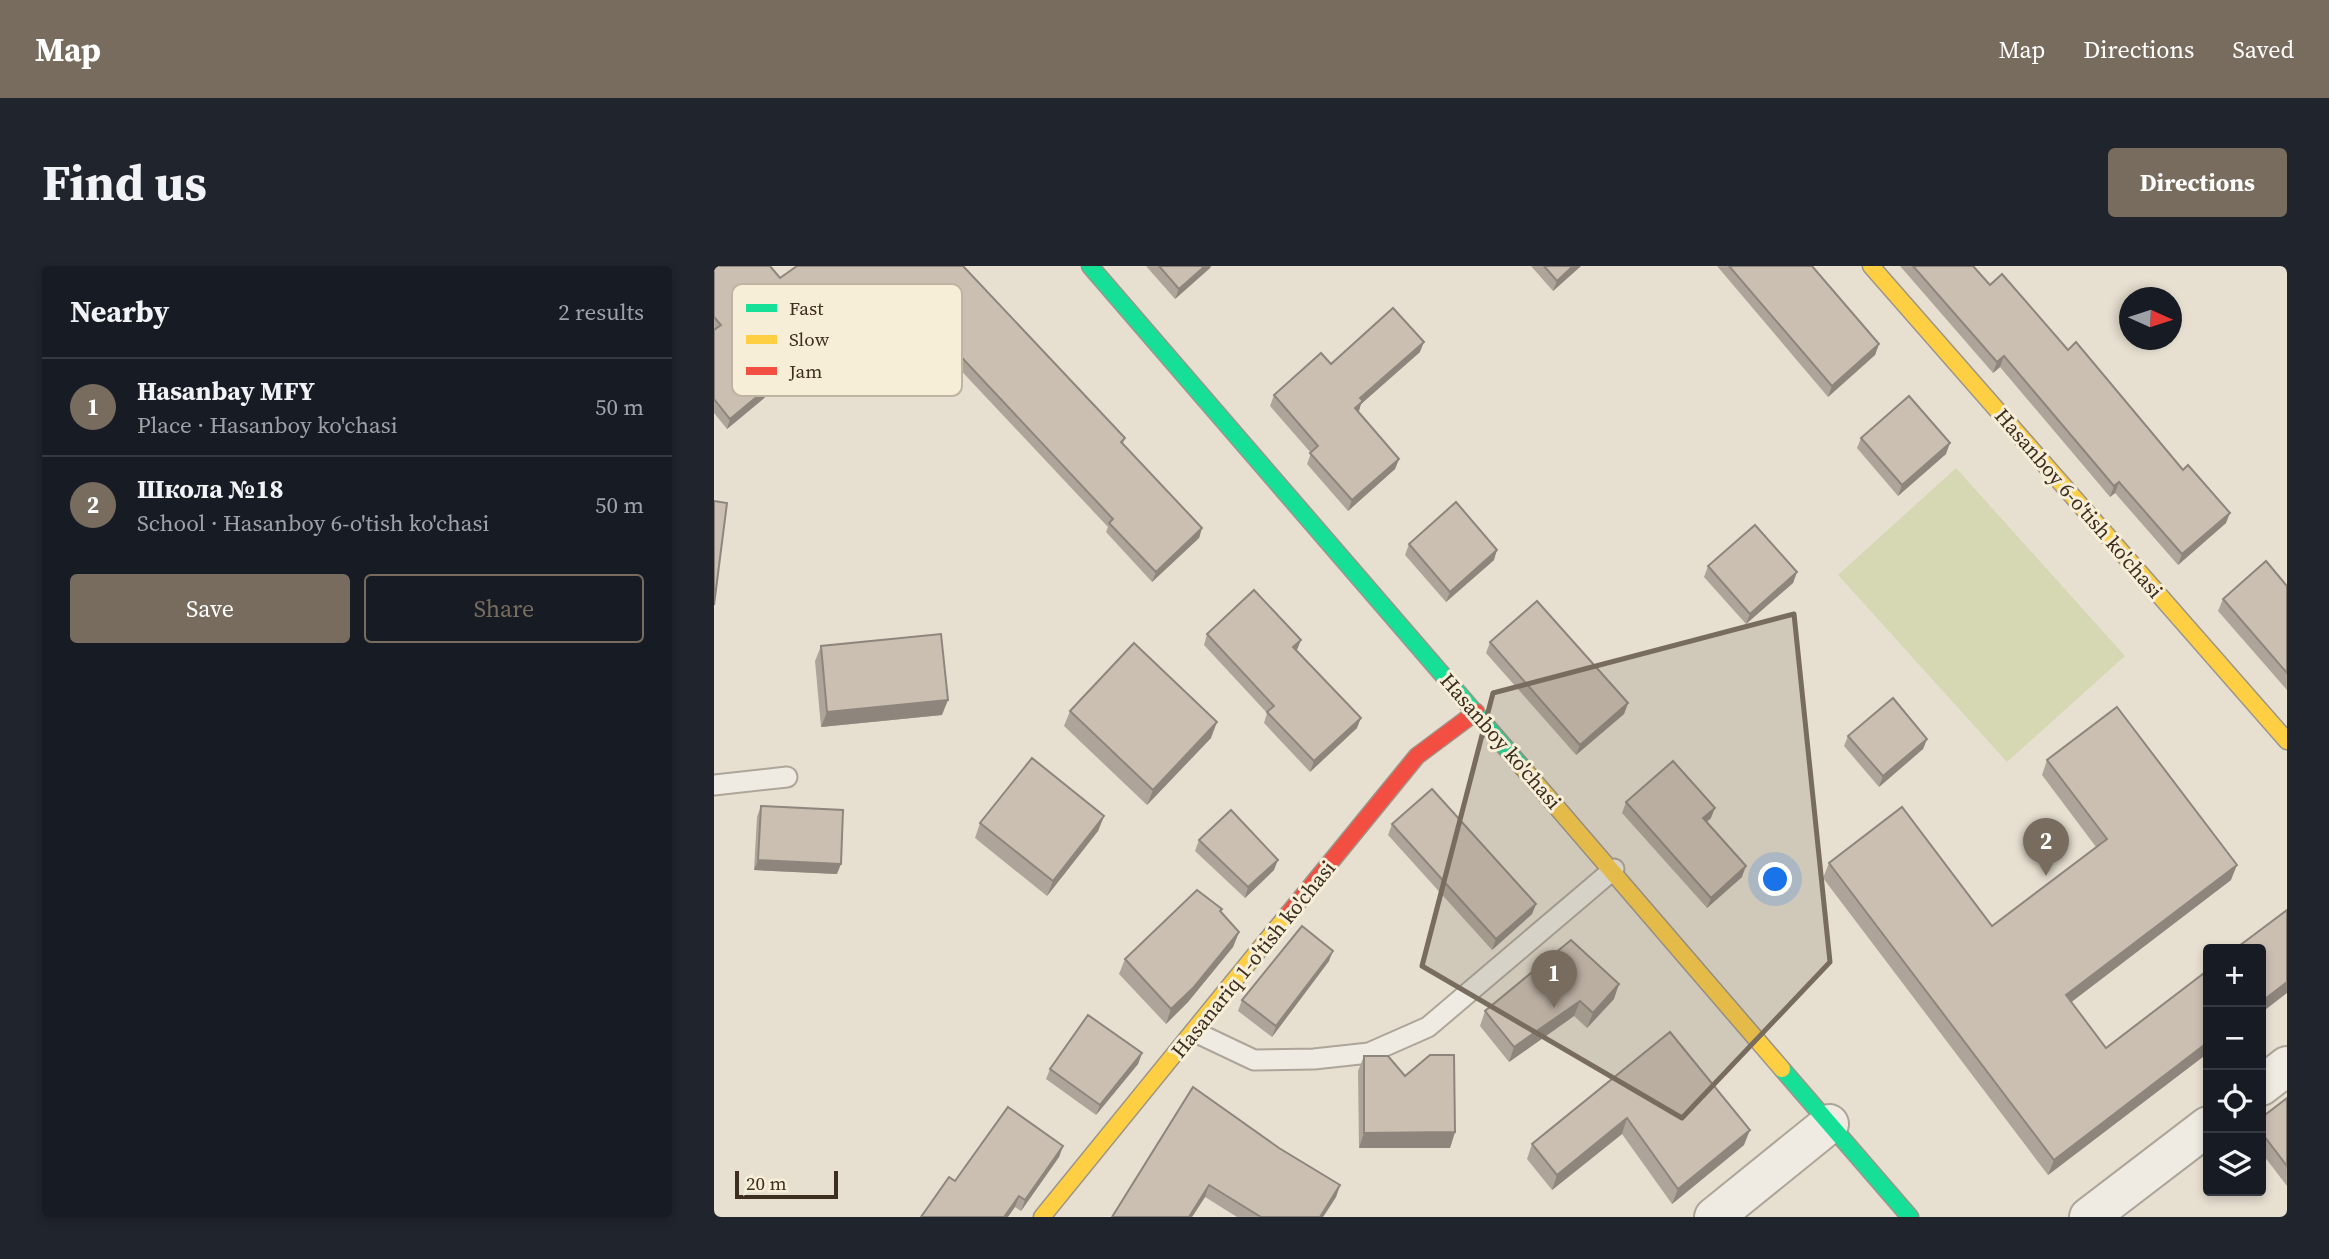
<!DOCTYPE html>
<html lang="en">
<head>
<meta charset="utf-8">
<style>
	:root { --surface:#171b24; --page:#20242c; --text:#f1f3f6; --muted:#9ea1a6; --line:#363941; --accent:#786c5e }
	body { margin:0; font-family:"Source Serif 4",serif; background:var(--page); color:var(--text) }
	.controls { position:absolute; right:21px; bottom:21px; display:grid; overflow:hidden; border-radius:7px; box-shadow:0 4px 10px #0003 }
	.controls button { width:63px; height:63px; display:grid; place-items:center; padding:0; border:0; border-bottom:2px solid var(--line); background:var(--surface); color:var(--text); font:35px sans-serif }
	.compass { position:absolute; left:1405px; top:21px; width:63px; height:63px; border-radius:50%; background:var(--surface); box-shadow:0 4px 10px #0003; rotate:93deg }
	.scale { position:absolute; left:21px; bottom:18px; width:103px; box-sizing:border-box; padding-left:7px; border:4px solid #3d2e20; border-top:0; font-size:19px; line-height:24px; white-space:nowrap; color:#3d2e20; -webkit-text-stroke:5px #f7eed8; paint-order:stroke }
	.you { position:absolute; left:1062px; top:614px; width:24px; height:24px; margin:-18px; border:5px solid #fff; border-radius:50%; background:#1a73e8; box-shadow:0 0 0 10px #1a73e833 }
	.badge { display:grid; place-items:center; width:46px; height:46px; border-radius:50%; background:var(--accent); color:#fff; font-size:23px; font-weight:700 }
	.pin { position:absolute; translate:-50% -58px; filter:drop-shadow(0 2px 4px #0008) }
	.pin::after { content:''; position:absolute; top:37px; width:24px; height:21px; background:inherit; clip-path:polygon(0 0,100% 0,50% 100%) }
	.list { margin:0; padding:0; list-style:none }
	h2 { display:flex; justify-content:space-between; align-items:center; height:91px; margin:0; padding:0 28px; font-size:30px }
	h2 small { font-size:23px; font-weight:400; color:var(--muted) }
	.list li { display:grid; grid-template-columns:46px 1fr auto; gap:21px; align-items:center; box-sizing:border-box; height:98px; padding:0 28px; border-top:2px solid var(--line) }
	.list b { display:block; font-size:26px; white-space:nowrap }
	.list p { margin:0; font-size:23px; white-space:nowrap; color:var(--muted) }
	.list em { font-size:23px; font-style:normal; color:var(--muted) }
	.actions { display:flex; gap:14px; padding:21px 28px }
	.actions a { flex:1; padding:16px 0; border:2px solid var(--accent); border-radius:7px; text-align:center; font-size:24px; color:var(--accent) }
	.actions .main { background:var(--accent); color:#fff }
	.icon { flex:none; width:38px; height:38px; fill:none; stroke:currentColor; stroke-width:2; stroke-linecap:round; stroke-linejoin:round }
	.map { position:relative; flex:none; width:1573px; height:951px; overflow:hidden; border-radius:7px }
	header { display:flex; align-items:center; gap:42px; box-sizing:border-box; height:98px; padding:0 35px; background:var(--accent); color:#fff }
	header strong { font-size:33px }
	nav { display:flex; gap:38px; margin-inline-start:auto; font-size:24px }
	.intro { display:flex; align-items:center; justify-content:space-between; box-sizing:border-box; height:168px; padding:0 42px }
	h1 { margin:0; font-size:49px }
	.button { padding:18px 32px; border-radius:7px; background:var(--accent); color:#fff; font-size:24px; font-weight:700 }
	main { display:flex; gap:42px; padding:0 42px }
	aside { flex:1; background:var(--surface); border-radius:7px; box-shadow:0 4px 10px #0003 }
	.map>svg:first-child { display:block }
</style>
</head>
<body>
<header>
<strong>Map</strong>
<nav><a>Map</a><a>Directions</a><a>Saved</a></nav>
</header>
<div class="intro"><h1>Find us</h1><a class="button">Directions</a></div>
<main>
<aside>
<h2>Nearby<small>2 results</small></h2>
<ul class="list">
<li><span class="badge">1</span><div><b>Hasanbay MFY</b><p>Place · Hasanboy ko'chasi</p></div><em>50 m</em></li>
<li><span class="badge">2</span><div><b>Школа №18</b><p>School · Hasanboy 6-o'tish ko'chasi</p></div><em>50 m</em></li>
</ul>
<div class="actions"><a class="main">Save</a><a>Share</a></div>
</aside>
<div class="map">
<svg width="1573" height="951" viewBox="0 0 1573 951">
	<rect width="100%" height="100%" fill="#e7e0d1"/>
	<!-- garden -->
	<polygon fill="#d6d7b3" points="1242,202 1411,390 1293,496 1124,309"/>
	<g fill="none" stroke-linecap="round" stroke-linejoin="round">
		<defs>
			<g id="lane">
				<polyline points="0,519 73,511"/>
				<polyline points="481,766 540,794 600,793 655,787 714,761 900,603"/>
			</g>
			<g id="street">
				<polyline points="1547,820 1573,800"/>
				<polyline points="1000,951 1115,858"/>
				<polyline points="1375,951 1494,860"/>
			</g>
			<g id="fast">
				<polyline points="376,0 809,502"/>
				<polyline points="1068,803 1196,951"/>
			</g>
			<g id="slow">
				<polyline points="1157,0 1573,475"/>
				<polyline points="809,502 1068,803"/>
				<polyline points="328,951 575,647"/>
			</g>
			<polyline id="jam" points="575,647 703,490 762,446"/>
		</defs>
		<!-- lane casing -->
		<use href="#lane" stroke="#ada599" stroke-width="23"/>
		<!-- street casing -->
		<use href="#street" stroke="#ada599" stroke-width="42"/>
		<!-- fast casing -->
		<use href="#fast" stroke="#9c958a" stroke-width="19"/>
		<!-- slow casing -->
		<use href="#slow" stroke="#9c958a" stroke-width="19"/>
		<!-- jam casing -->
		<use href="#jam" stroke="#9c958a" stroke-width="19"/>
		<!-- lane -->
		<use href="#lane" stroke="#efebe3" stroke-width="19"/>
		<!-- street -->
		<use href="#street" stroke="#efebe3" stroke-width="38"/>
		<!-- fast -->
		<use href="#fast" stroke="#16e098" stroke-width="16"/>
		<!-- slow -->
		<use href="#slow" stroke="#ffcf43" stroke-width="16"/>
		<!-- jam -->
		<use href="#jam" stroke="#f24e42" stroke-width="16"/>
	</g>
	<!-- wall -->
	<g fill="#afa499">
		<polygon points="0,0 66,12 249,0 411,172 409,178 488,262 485,272 438,316 392,266 394,261 175,28 13,163 0,147"/>
		<polygon points="432,0 497,0 496,2 461,33"/>
		<polygon points="817,0 867,0 839,25"/>
		<polygon points="1003,0 1098,0 1165,78 1161,89 1114,131"/>
		<polygon points="1186,0 1259,0 1276,19 1354,84 1512,257 1464,299 1401,227 1396,231 1286,101 1279,107"/>
		<polygon points="706,86 647,138 644,146 685,193 681,203 634,245 593,198 597,187 556,140 560,129 617,98"/>
		<polygon points="1147,172 1232,188 1184,230 1143,182"/>
		<polygon points="695,278 780,294 732,336 691,289"/>
		<polygon points="994,300 1083,306 1079,317 1032,358 990,311"/>
		<polygon points="1573,320 1573,424 1504,345 1509,333"/>
		<polygon points="493,368 583,384 643,462 596,506 550,457 553,447 490,379"/>
		<polygon points="776,376 914,437 910,448 862,489 772,387"/>
		<polygon points="107,380 228,449 107,461 101,395"/>
		<polygon points="356,445 497,472 433,539 350,460"/>
		<polygon points="1134,470 1213,473 1209,483 1165,521 1130,480"/>
		<polygon points="1333,494 1517,614 1357,736 1392,782 1494,704 1494,787 1334,909 1109,612 1115,597 1278,660 1382,581 1328,509"/>
		<polygon points="912,536 997,552 993,556 1028,611 993,642 908,547"/>
		<polygon points="47,540 123,608 40,604 43,551"/>
		<polygon points="390,550 384,565 333,630 261,572 266,557"/>
		<polygon points="678,558 822,638 818,648 778,684 674,569"/>
		<polygon points="485,574 560,604 531,632 481,585"/>
		<polygon points="508,643 507,646 525,666 519,681 474,736 452,758 405,708 411,693"/>
		<polygon points="857,674 900,733 873,762 860,750 795,796 766,760 771,745"/>
		<polygon points="615,695 558,771 524,745 528,734"/>
		<polygon points="956,766 1030,879 958,938 908,868 838,924 813,893 818,878"/>
		<polygon points="428,787 424,798 382,849 332,813 336,803"/>
		<polygon points="650,790 741,866 736,882 645,882 644,805"/>
		<polygon points="1573,832 1573,920 1547,886 1547,852"/>
		<polygon points="349,880 345,891 307,945 301,941 241,915"/>
		<polygon points="565,882 626,919 622,931 609,951 523,951 491,931 478,951 398,951"/>
	</g>
	<!-- shaded-wall -->
	<g fill="#8e867d">
		<polygon points="491,0 497,0 496,2 461,33 465,23"/>
		<polygon points="859,0 867,0 839,25 843,15"/>
		<polygon points="179,18 175,28 13,163 16,153"/>
		<polygon points="710,76 706,86 647,138 645,145 637,152 641,142 646,132"/>
		<polygon points="1165,78 1161,89 1114,131 1118,120"/>
		<polygon points="1290,90 1286,101 1279,107 1283,96"/>
		<polygon points="1236,177 1232,188 1184,230 1188,219"/>
		<polygon points="685,193 681,203 634,245 638,234"/>
		<polygon points="1405,216 1401,227 1396,231 1400,220"/>
		<polygon points="1516,247 1512,257 1464,299 1468,288"/>
		<polygon points="488,262 485,272 438,316 442,306"/>
		<polygon points="783,284 780,294 732,336 736,326"/>
		<polygon points="1083,306 1079,317 1032,358 1036,348"/>
		<polygon points="587,374 583,384 579,381"/>
		<polygon points="234,434 228,449 107,461 113,446"/>
		<polygon points="914,437 910,448 862,489 866,479"/>
		<polygon points="647,452 643,462 596,506 600,495"/>
		<polygon points="503,456 497,472 433,539 439,524"/>
		<polygon points="1213,473 1209,483 1165,521 1169,510"/>
		<polygon points="1001,542 997,552 985,562 989,552"/>
		<polygon points="390,550 384,565 333,630 339,615"/>
		<polygon points="44,594 127,598 123,608 40,604"/>
		<polygon points="564,594 560,604 531,632 534,621"/>
		<polygon points="1523,599 1517,614 1347,744 1352,729"/>
		<polygon points="1032,600 1028,611 993,642 997,632"/>
		<polygon points="822,638 818,648 778,684 782,673"/>
		<polygon points="525,666 519,681 474,736 452,758 457,743"/>
		<polygon points="619,685 615,695 558,771 562,760"/>
		<polygon points="1573,716 1573,727 1547,747 1547,736"/>
		<polygon points="905,718 900,733 873,762 879,747"/>
		<polygon points="866,735 860,750 795,796 800,781"/>
		<polygon points="1494,776 1494,787 1334,909 1340,894"/>
		<polygon points="428,787 424,798 382,849 386,839"/>
		<polygon points="913,852 908,868 838,924 843,909"/>
		<polygon points="1036,864 1030,879 958,938 964,923"/>
		<polygon points="741,866 736,882 645,882 650,867"/>
		<polygon points="349,880 345,891 307,945 311,934"/>
		<polygon points="495,919 491,931 478,951 475,951"/>
		<polygon points="626,919 622,931 609,951 606,951"/>
		<polygon points="305,930 301,941 294,951 290,951"/>
	</g>
	<!-- building -->
	<g fill="#cbbfb2" stroke="#8e867d" stroke-width="2">
		<polygon points="0,0 56,0 66,12 83,0 249,0 411,172 407,176 488,262 442,306 395,257 399,253 179,18 16,153 0,133 0,64 7,59 0,51"/>
		<polygon points="445,0 491,0 465,23"/>
		<polygon points="830,0 859,0 843,15"/>
		<polygon points="1015,0 1098,0 1165,78 1118,120"/>
		<polygon points="1199,0 1259,0 1276,19 1288,8 1354,84 1362,76 1469,204 1474,199 1516,247 1468,288 1405,216 1400,220 1290,90 1283,96"/>
		<polygon points="679,42 710,76 646,132 649,135 641,142 685,193 638,234 596,187 604,180 560,129 607,87 617,98"/>
		<polygon points="1195,130 1236,177 1188,219 1147,172"/>
		<polygon points="0,235 13,237 0,339"/>
		<polygon points="742,236 783,284 736,326 695,278"/>
		<polygon points="1041,259 1083,306 1036,348 994,300"/>
		<polygon points="1552,295 1573,320 1573,407 1509,333"/>
		<polygon points="540,324 587,374 579,381 647,452 600,495 553,446 560,440 493,368"/>
		<polygon points="823,335 914,437 866,479 776,376"/>
		<polygon points="227,368 234,434 113,446 107,380"/>
		<polygon points="420,377 503,456 439,524 356,445"/>
		<polygon points="1179,432 1213,473 1169,510 1134,470"/>
		<polygon points="1403,441 1523,599 1352,729 1392,782 1494,704 1494,776 1340,894 1115,597 1188,541 1278,660 1393,573 1333,494"/>
		<polygon points="318,492 390,550 339,615 266,557"/>
		<polygon points="959,495 1001,542 989,552 1032,600 997,632 912,536"/>
		<polygon points="718,523 822,638 782,673 678,558"/>
		<polygon points="47,540 129,544 127,598 44,594"/>
		<polygon points="517,544 564,594 534,621 485,574"/>
		<polygon points="483,624 508,643 506,645 525,666 480,721 457,743 411,693"/>
		<polygon points="1573,644 1573,716 1547,736 1547,683 1521,683"/>
		<polygon points="588,660 619,685 562,760 528,734"/>
		<polygon points="857,674 905,718 879,747 866,735 800,781 771,745"/>
		<polygon points="374,749 428,787 386,839 336,803"/>
		<polygon points="956,766 1036,864 964,923 913,852 843,909 818,878"/>
		<polygon points="716,789 740,789 741,866 650,867 650,790 674,790 691,810"/>
		<polygon points="479,821 565,882 626,919 606,951 547,951 495,919 475,951 398,951"/>
		<polygon points="1573,832 1573,900 1547,866 1547,852"/>
		<polygon points="294,841 349,880 311,934 305,930 290,951 207,951 235,911 241,915"/>
	</g>
	<!-- marked area -->
	<path fill="#786c5e" fill-opacity="0.2" stroke="#786c5e" stroke-width="5" stroke-linejoin="round" d="M1080,348l36,348 -148,156 -260,-152 71,-273z"/>
	<g text-anchor="middle" dominant-baseline="central" stroke-width="6" stroke-linejoin="round" paint-order="stroke">
		<!-- street labels -->
		<g font-size="21" fill="#3d2e20" stroke="#f7eed8">
			<text transform="translate(1365 237) rotate(49)">Hasanboy 6-o'tish ko'chasi</text>
			<text transform="translate(787 475) rotate(49)">Hasanboy ko'chasi</text>
			<text transform="translate(539 693) rotate(-51)">Hasanariq 1-o'tish ko'chasi</text>
		</g>
	</g>
	<!-- legend -->
	<rect x="18" y="18" width="230" height="112" rx="10" fill="#f7eed8" stroke="#bfb4a1" stroke-width="2"/>
	<rect x="32" y="38" width="31" height="8" fill="#16e098"/>
	<rect x="32" y="69" width="31" height="9" fill="#ffcf43"/>
	<rect x="32" y="101" width="31" height="8" fill="#f24e42"/>
	<g font-size="19" fill="#3d2e20">
		<text x="75" y="49">Fast</text>
		<text x="75" y="80">Slow</text>
		<text x="75" y="112">Jam</text>
	</g>
</svg>
<div class="controls">
<button>+</button>
<button>−</button>
<button><svg class="icon" aria-label="locate" viewBox="0 0 24 24"><circle cx="12" cy="12" r="6"/><path d="M12 2v4M12 18v4M2 12h4M18 12h4"/></svg></button>
<button><svg class="icon" aria-label="layers" viewBox="0 0 24 24"><path d="M12 4l9 5-9 5-9-5zM3 14l9 5 9-5"/></svg></button>
</div>
<svg class="compass" viewBox="-18 -18 36 36"><path d="M0-13l5 13h-10z" fill="#e53935"/><path d="M0 13l5-13h-10z" fill="#9ea1a6"/></svg>
<div class="scale">20 m</div>
<div class="you"></div>
<div class="pin badge" style="left:840px;top:742px">1</div>
<div class="pin badge" style="left:1332px;top:610px">2</div>
</div>
</main>
</body>
</html>
